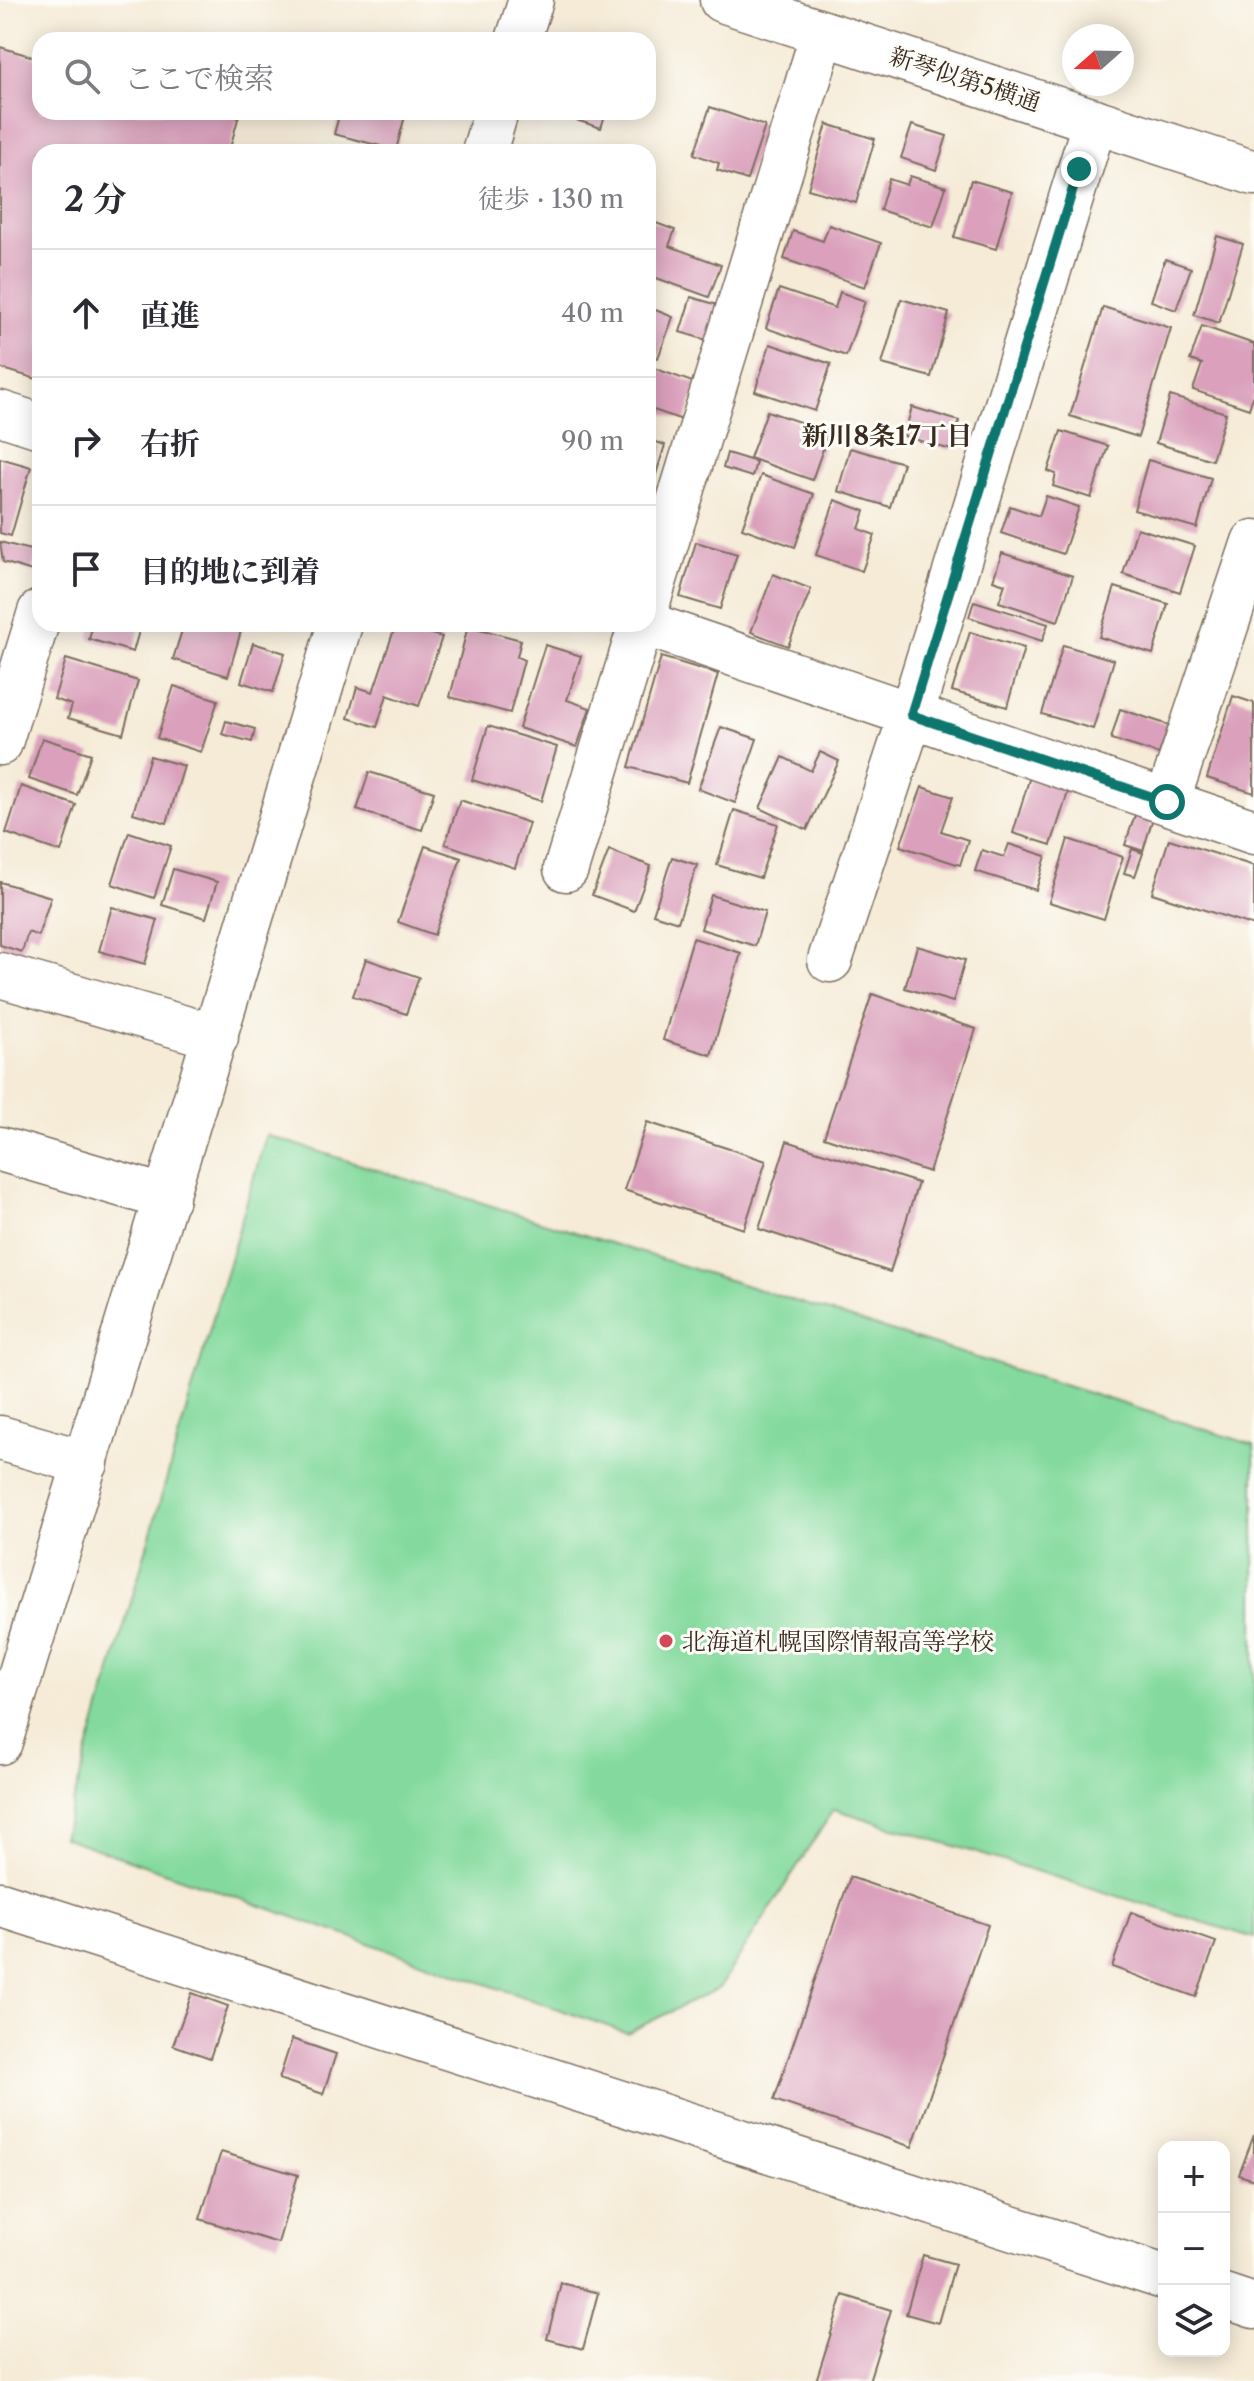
<!DOCTYPE html>
<html lang="ja">
<head>
<meta charset="utf-8">
<style>
	:root { --surface:#fff; --page:#f7f7f7; --text:#2b2b33; --muted:#7c7c81; --line:#e1e1e2 }
	body { margin:0; font-family:"Libre Caslon Text","Noto Serif JP",serif; background:var(--page); color:var(--text) }
	.controls { position:absolute; right:24px; bottom:24px; display:grid; overflow:hidden; border-radius:16px; box-shadow:0 4px 20px #0003 }
	.controls button { width:72px; height:72px; display:grid; place-items:center; padding:0; border:0; border-bottom:2px solid var(--line); background:var(--surface); color:var(--text); font:40px sans-serif }
	.compass { position:absolute; left:1062px; top:24px; width:72px; height:72px; border-radius:50%; background:var(--surface); box-shadow:0 4px 20px #0003; rotate:250deg }
	.stop { position:absolute; width:24px; height:24px; margin:-18px; border:6px solid #0f766e; border-radius:50%; background:#fff }
	.stop.end { background:#0f766e; border-color:#fff; box-shadow:0 2px 8px #0008 }
	.list { margin:0; padding:0; list-style:none }
	h2 { display:flex; justify-content:space-between; align-items:center; height:104px; margin:0; padding:0 32px; font-size:34px }
	h2 small { font-size:26px; font-weight:400; color:var(--muted) }
	.list li { display:grid; grid-template-columns:52px 1fr auto; gap:24px; align-items:center; box-sizing:border-box; height:128px; padding:0 32px; border-top:2px solid var(--line) }
	.list b { display:block; font-size:30px; white-space:nowrap }
	.list em { font-size:26px; font-style:normal; color:var(--muted) }
	.icon { flex:none; width:44px; height:44px; fill:none; stroke:currentColor; stroke-width:2; stroke-linecap:round; stroke-linejoin:round }
	.map { position:relative; flex:none; width:1254px; height:2381px; overflow:hidden }
	.search { position:absolute; background:var(--surface); box-shadow:0 4px 20px #0003; left:32px; top:32px; width:624px; height:88px; display:flex; align-items:center; gap:20px; box-sizing:border-box; padding:0 28px; border-radius:24px; color:var(--muted); font-size:30px }
	.panel { position:absolute; background:var(--surface); box-shadow:0 4px 20px #0003; left:32px; top:144px; width:624px; height:488px; border-radius:24px }
	.map>svg:first-child { display:block }
</style>
</head>
<body>
<div class="map">
<svg width="1254" height="2381" viewBox="0 0 1254 2381">
	<rect width="100%" height="100%" fill="#fdfcf7"/>
	<filter id="ink" filterUnits="userSpaceOnUse"><feTurbulence type="fractalNoise" baseFrequency=".0125" numOctaves="2"/><feDisplacementMap in="SourceGraphic" scale="16" xChannelSelector="R" yChannelSelector="G"/><feConvolveMatrix kernelMatrix="1 2 1 2 8 2 1 2 1" color-interpolation-filters="sRGB"/></filter>
	<filter id="wash" filterUnits="userSpaceOnUse"><feTurbulence type="fractalNoise" baseFrequency=".006" numOctaves="4" result="noise"/><feDisplacementMap in="SourceGraphic" scale="32" xChannelSelector="R" yChannelSelector="G"/><feGaussianBlur stdDeviation="1.8" result="paint"/><feColorMatrix in="noise" values="0 0 0 0 0 0 0 0 0 0 0 0 0 0 0 0 0 1.4 0 .05"/><feComposite in="paint" operator="in"/></filter>
	<g filter="url(#wash)">
		<rect width="100%" height="100%" fill="#f5ebd7"/>
		<!-- green -->
		<polygon fill="#84da9e" stroke="#60825e" stroke-width="2" points="266,1135 1254,1445 1254,1938 834,1809 719,1988 627,2033 63,1837"/>
		<g id="blocks">
			<!-- building -->
			<g fill="#daa0bc">
				<polygon points="0,47 40,59 40,112 228,112 239,115 229,152 40,152 40,380 0,368"/>
				<polygon points="710,107 765,126 747,180 717,170 719,163 694,154"/>
				<polygon points="340,112 406,112 396,150 334,134"/>
				<polygon points="551,112 606,112 601,128"/>
				<polygon points="827,124 875,139 856,203 808,189"/>
				<polygon points="912,125 947,136 936,170 901,158"/>
				<polygon points="910,176 946,187 933,227 880,210 889,179 907,185"/>
				<polygon points="971,180 1012,192 996,249 954,237"/>
				<polygon points="648,220 675,230 669,246 721,265 709,297 648,275"/>
				<polygon points="829,225 881,243 865,287 784,259 793,231 823,241"/>
				<polygon points="1217,236 1243,244 1219,323 1194,315"/>
				<polygon points="1165,259 1191,268 1176,310 1151,301"/>
				<polygon points="779,289 835,308 840,292 865,301 846,356 766,328"/>
				<polygon points="691,297 721,306 710,341 680,332"/>
				<polygon points="901,299 949,313 931,377 882,364"/>
				<polygon points="648,307 673,317 658,358 648,354"/>
				<polygon points="1103,307 1171,328 1138,437 1070,416"/>
				<polygon points="1202,326 1254,344 1254,393 1249,409 1193,390 1202,364 1190,360"/>
				<polygon points="770,344 831,364 815,411 755,391"/>
				<polygon points="648,366 698,384 685,421 648,408"/>
				<polygon points="1170,396 1226,413 1212,460 1156,443"/>
				<polygon points="912,407 959,421 951,450 904,436"/>
				<polygon points="767,411 829,432 812,480 750,458"/>
				<polygon points="1061,431 1108,446 1091,498 1053,486 1056,474 1048,471"/>
				<polygon points="648,439 665,445 649,497 648,497"/>
				<polygon points="850,448 903,463 890,507 838,491"/>
				<polygon points="727,453 756,462 752,477 723,468"/>
				<polygon points="0,458 31,467 11,536 0,533"/>
				<polygon points="1148,460 1211,478 1197,528 1134,510"/>
				<polygon points="761,475 814,494 795,547 742,528"/>
				<polygon points="1046,496 1079,507 1063,554 1001,533 1010,506 1039,516"/>
				<polygon points="835,500 865,511 859,529 875,535 862,571 816,555"/>
				<polygon points="1137,528 1195,546 1180,592 1123,574"/>
				<polygon points="0,542 38,552 32,571 3,562"/>
				<polygon points="696,542 737,554 720,609 680,597"/>
				<polygon points="1002,553 1073,576 1058,621 999,602 1005,584 993,580"/>
				<polygon points="773,574 811,589 788,646 751,632"/>
				<polygon points="1115,587 1168,604 1153,654 1099,637"/>
				<polygon points="974,601 1048,624 1042,641 969,617"/>
				<polygon points="93,624 141,624 133,652 89,639"/>
				<polygon points="184,624 243,624 228,676 173,659"/>
				<polygon points="396,624 442,637 419,706 387,695 377,727 348,718 357,687 373,692"/>
				<polygon points="468,626 521,640 517,657 524,660 510,713 450,697"/>
				<polygon points="970,632 1024,648 1007,707 952,691"/>
				<polygon points="253,643 285,653 273,692 241,682"/>
				<polygon points="545,645 581,656 567,700 590,708 577,747 519,728"/>
				<polygon points="1063,645 1114,660 1093,729 1042,714"/>
				<polygon points="661,657 718,674 687,783 629,767"/>
				<polygon points="66,659 138,681 123,734 68,718 72,705 54,699"/>
				<polygon points="174,686 218,700 201,752 157,738"/>
				<polygon points="1233,696 1254,703 1254,793 1207,778"/>
				<polygon points="1120,709 1169,725 1159,754 1111,739"/>
				<polygon points="226,721 255,729 252,742 222,734"/>
				<polygon points="488,726 557,747 541,801 472,780"/>
				<polygon points="721,727 757,739 735,803 698,789"/>
				<polygon points="42,738 91,754 77,795 29,779"/>
				<polygon points="820,752 839,761 807,830 760,808 783,757 811,771"/>
				<polygon points="150,756 184,766 167,823 133,813"/>
				<polygon points="369,772 434,792 422,830 357,810"/>
				<polygon points="1031,773 1070,786 1051,845 1013,833"/>
				<polygon points="21,786 76,805 61,852 6,833"/>
				<polygon points="922,787 953,797 941,831 968,840 960,865 900,846"/>
				<polygon points="460,800 529,823 515,868 445,844"/>
				<polygon points="1138,806 1155,811 1143,851 1125,845"/>
				<polygon points="734,810 778,824 760,878 717,865"/>
				<polygon points="129,832 171,846 154,898 112,884"/>
				<polygon points="1068,839 1123,857 1104,919 1049,902"/>
				<polygon points="1169,839 1254,866 1254,926 1152,893"/>
				<polygon points="1009,844 1046,856 1036,890 975,871 982,850 1004,857"/>
				<polygon points="425,846 461,858 434,935 398,922"/>
				<polygon points="1132,849 1143,853 1135,876 1124,873"/>
				<polygon points="609,850 651,866 634,911 592,895"/>
				<polygon points="672,857 697,865 678,922 653,914"/>
				<polygon points="173,869 217,882 206,918 162,905"/>
				<polygon points="0,882 51,897 38,936 28,932 22,952 0,945"/>
				<polygon points="711,895 765,912 755,946 701,929"/>
				<polygon points="112,907 158,920 145,964 99,951"/>
				<polygon points="693,938 741,953 711,1055 663,1040"/>
				<polygon points="917,946 965,960 953,1002 905,988"/>
				<polygon points="366,959 419,977 406,1014 353,996"/>
				<polygon points="872,994 976,1029 929,1172 824,1137"/>
				<polygon points="647,1122 766,1161 744,1229 624,1190"/>
				<polygon points="787,1141 918,1183 890,1272 759,1229"/>
				<polygon points="850,1877 988,1925 912,2147 774,2100"/>
				<polygon points="1131,1912 1216,1942 1196,1997 1112,1967"/>
				<polygon points="192,1993 228,2006 210,2058 173,2045"/>
				<polygon points="292,2039 336,2054 323,2094 279,2079"/>
				<polygon points="1254,2135 1254,2180 1239,2175"/>
				<polygon points="221,2152 298,2175 278,2243 200,2219"/>
				<polygon points="923,2255 955,2264 938,2323 906,2314"/>
				<polygon points="561,2283 598,2293 583,2349 547,2339"/>
				<polygon points="843,2295 891,2310 869,2381 816,2381"/>
			</g>
		</g>
	</g>
	<g filter="url(#ink)">
		<use href="#blocks" fill-opacity="0" stroke="#7c6e5f" stroke-width="2"/>
		<g fill="none" stroke-linecap="round" stroke-linejoin="round">
			<defs>
				<g id="street">
					<polyline points="518,40 531,0"/>
					<polyline points="484,152 496,112"/>
					<polyline points="0,413 40,426"/>
					<polyline points="648,602 823,33"/>
					<polyline points="646,624 1254,832"/>
					<polyline points="0,743 40,612"/>
					<polyline points="1167,802 1254,542"/>
					<polyline points="566,869 641,624"/>
					<polyline points="830,960 911,715 1095,121"/>
					<polyline points="0,975 216,1037"/>
					<polyline points="0,1149 167,1198"/>
					<polyline points="0,1438 86,1463"/>
					<polyline points="0,1742 340,624"/>
					<polyline points="0,1904 1164,2277"/>
					<polyline points="1224,2296 1254,2306"/>
				</g>
				<polyline id="secondary" points="722,0 1254,173"/>
			</defs>
			<!-- street casing -->
			<use href="#street" stroke="#7c6e5f" stroke-width="47"/>
			<!-- secondary casing -->
			<use href="#secondary" stroke="#7c6e5f" stroke-width="47"/>
			<!-- street -->
			<use href="#street" stroke="#fff" stroke-width="44"/>
			<!-- secondary -->
			<use href="#secondary" stroke="#fff" stroke-width="44"/>
		</g>
	</g>
	<g fill="none" stroke-linecap="round" stroke-linejoin="round" filter="url(#ink)">
		<!-- route -->
		<polyline stroke="#0f766e" stroke-width="10" points="1079,169 911,715 1167,802"/>
	</g>
	<!-- markers -->
	<circle fill="#d1495b" stroke="#fdfcf7" stroke-width="3" cx="666" cy="1641" r="8"/>
	<g text-anchor="middle" dominant-baseline="central" stroke-width="6" stroke-linejoin="round" paint-order="stroke">
		<!-- street labels -->
		<g font-size="24" fill="#3b2a1e" stroke="#fdfcf7">
			<text transform="translate(965 79) rotate(18)">新琴似第5横通</text>
		</g>
		<!-- poi labels -->
		<g font-size="24" fill="#3b2a1e" stroke="#fdfcf7" text-anchor="start">
			<text x="682" y="1641">北海道札幌国際情報高等学校</text>
		</g>
		<!-- neighbourhood labels -->
		<g font-size="26" font-weight="bold" fill="#3b2a1e" stroke="#fdfcf7">
			<text x="887" y="436">新川8条17丁目</text>
		</g>
	</g>
</svg>
<div class="controls">
<button>+</button>
<button>−</button>
<button><svg class="icon" aria-label="layers" viewBox="0 0 24 24"><path d="M12 4l9 5-9 5-9-5zM3 14l9 5 9-5"/></svg></button>
</div>
<svg class="compass" viewBox="-18 -18 36 36"><path d="M0-13l5 13h-10z" fill="#e53935"/><path d="M0 13l5-13h-10z" fill="#7c7c81"/></svg>
<div class="stop" style="left:1167px;top:802px"></div>
<div class="stop end" style="left:1079px;top:169px"></div>
<div class="search"><svg class="icon" aria-label="search" viewBox="0 0 24 24"><circle cx="10" cy="10" r="6"/><path d="M15 15l6 6"/></svg>ここで検索</div>
<section class="panel">
<h2>2 分<small>徒歩 · 130 m</small></h2>
<ul class="list">
<li><svg class="icon" aria-label="ahead" viewBox="0 0 24 24"><path d="M12 20V5M6 11l6-6 6 6"/></svg><div><b>直進</b></div><em>40 m</em></li>
<li><svg class="icon" aria-label="right" viewBox="0 0 24 24"><path d="M7 20v-9h11M14 6l5 5-5 5"/></svg><div><b>右折</b></div><em>90 m</em></li>
<li><svg class="icon" aria-label="arrive" viewBox="0 0 24 24"><path d="M6 21V4h12l-3 4 3 4H6"/></svg><div><b>目的地に到着</b></div></li>
</ul>
</section>
</div>
</body>
</html>
